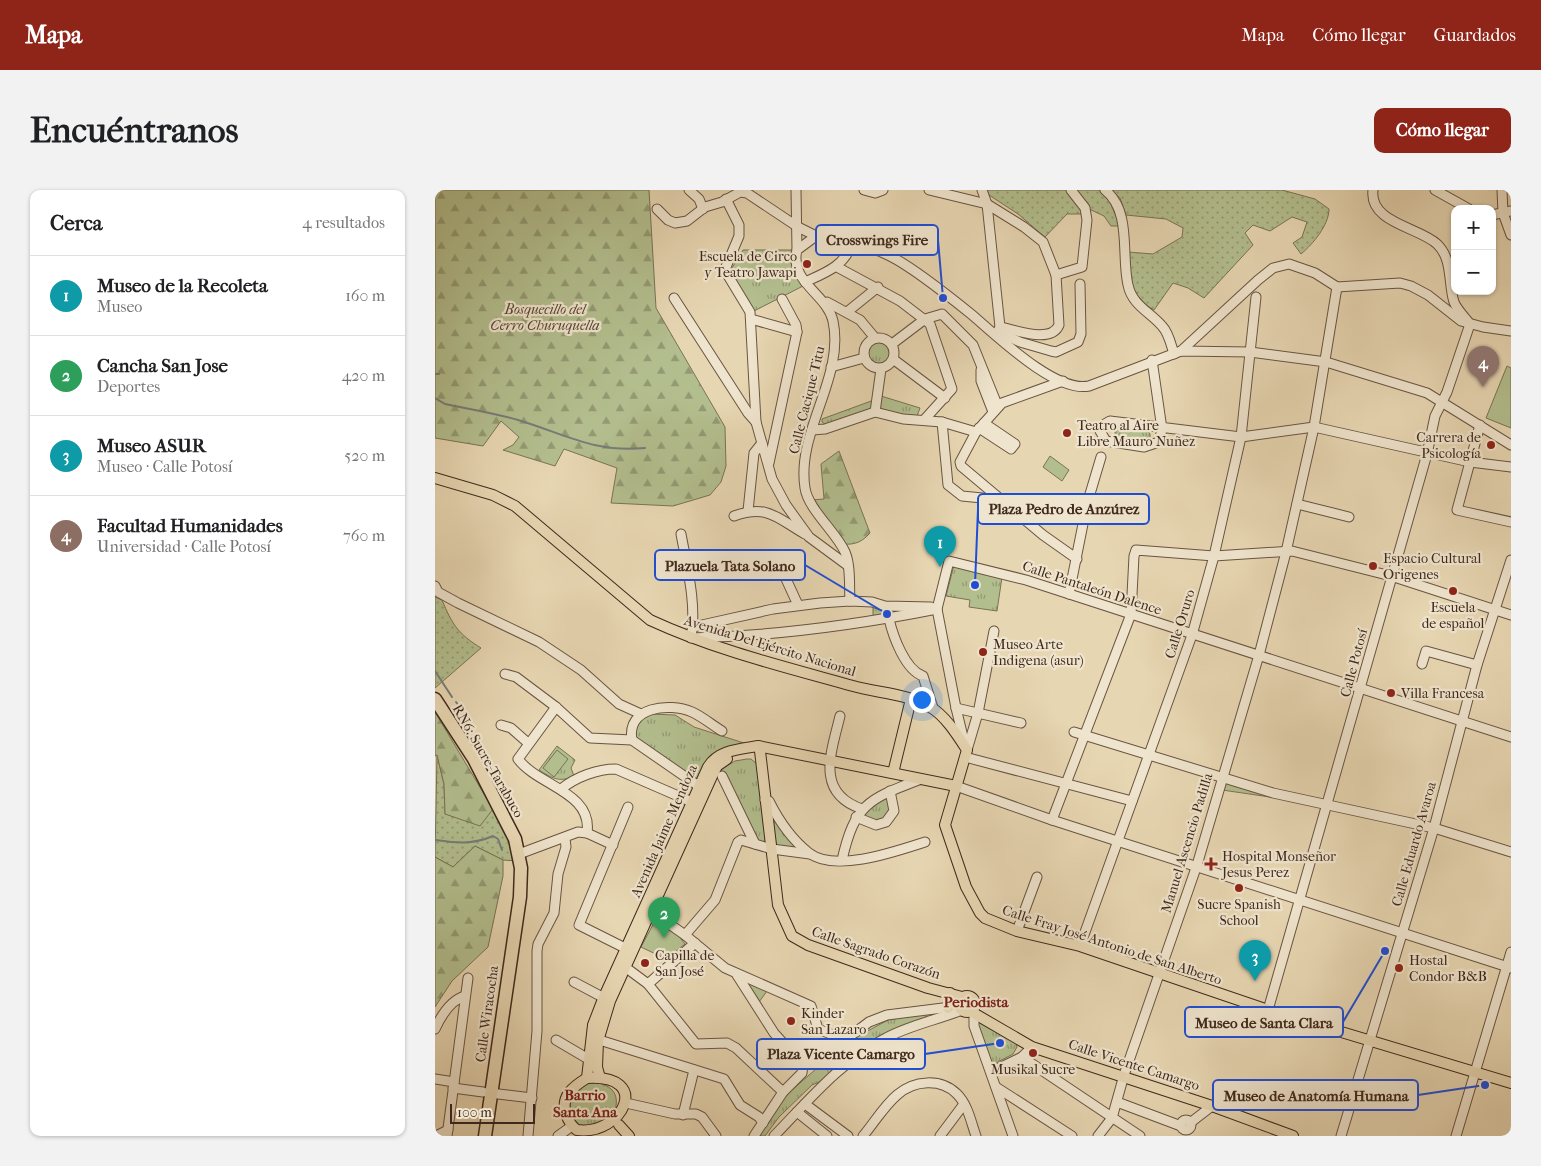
<!DOCTYPE html>
<html lang="es">
<head>
<meta charset="utf-8">
<style>
	:root { --surface:#fff; --page:#f2f2f2; --text:#202124; --muted:#757577; --line:#e0e0e0; --accent:#8f2418 }
	body { margin:0; font-family:"IM FELL French Canon",serif; background:var(--page); color:var(--text) }
	.controls { position:absolute; right:15px; top:15px; display:grid; overflow:hidden; border-radius:10px; box-shadow:0 1px 4px #0004 }
	.controls button { width:45px; height:45px; display:grid; place-items:center; padding:0; border:0; border-bottom:1px solid var(--line); background:var(--surface); color:var(--text); font:25px sans-serif }
	.scale { position:absolute; left:15px; bottom:12px; width:85px; box-sizing:border-box; padding-left:5px; border:2px solid #3f281c; border-top:0; font-size:14px; line-height:18px; white-space:nowrap; color:#3f281c; -webkit-text-stroke:4px #efe4cd; paint-order:stroke }
	.you { position:absolute; left:486px; top:509px; width:18px; height:18px; margin:-12px; border:4px solid #fff; border-radius:50%; background:#1a73e8; box-shadow:0 0 0 8px #1a73e833 }
	.badge { display:grid; place-items:center; width:32px; height:32px; border-radius:50%; background:var(--accent); color:#fff; font-size:16px; font-weight:700 }
	.pin { position:absolute; translate:-50% -41px; filter:drop-shadow(0 1px 2px #0008) }
	.pin::after { content:''; position:absolute; top:26px; width:18px; height:15px; background:inherit; clip-path:polygon(0 0,100% 0,50% 100%) }
	.list { margin:0; padding:0; list-style:none }
	h2 { display:flex; justify-content:space-between; align-items:center; height:65px; margin:0; padding:0 20px; font-size:21px }
	h2 small { font-size:16px; font-weight:400; color:var(--muted) }
	.list li { display:grid; grid-template-columns:32px 1fr auto; gap:15px; align-items:center; box-sizing:border-box; height:80px; padding:0 20px; border-top:1px solid var(--line) }
	.list b { display:block; font-size:19px; white-space:nowrap }
	.list p { margin:0; font-size:16px; white-space:nowrap; color:var(--muted) }
	.list em { font-size:16px; font-style:normal; color:var(--muted) }
	.map { position:relative; flex:none; width:1076px; height:946px; overflow:hidden; border-radius:10px }
	header { display:flex; align-items:center; gap:30px; box-sizing:border-box; height:70px; padding:0 25px; background:var(--accent); color:#fff }
	header strong { font-size:24px }
	nav { display:flex; gap:28px; margin-inline-start:auto; font-size:18px }
	.intro { display:flex; align-items:center; justify-content:space-between; box-sizing:border-box; height:120px; padding:0 30px }
	h1 { margin:0; font-size:35px }
	.button { padding:12px 22px; border-radius:10px; background:var(--accent); color:#fff; font-size:18px; font-weight:700 }
	main { display:flex; gap:30px; padding:0 30px }
	aside { flex:1; background:var(--surface); border-radius:10px; box-shadow:0 1px 4px #0004 }
	.map>svg:first-child { display:block }
</style>
</head>
<body>
<header>
<strong>Mapa</strong>
<nav><a>Mapa</a><a>Cómo llegar</a><a>Guardados</a></nav>
</header>
<div class="intro"><h1>Encuéntranos</h1><a class="button">Cómo llegar</a></div>
<main>
<aside>
<h2>Cerca<small>4 resultados</small></h2>
<ul class="list">
<li><span class="badge" style="background:#0f9aa8">1</span><div><b>Museo de la Recoleta</b><p>Museo</p></div><em>160 m</em></li>
<li><span class="badge" style="background:#2e9e5b">2</span><div><b>Cancha San Jose</b><p>Deportes</p></div><em>420 m</em></li>
<li><span class="badge" style="background:#0f9aa8">3</span><div><b>Museo ASUR</b><p>Museo · Calle Potosí</p></div><em>520 m</em></li>
<li><span class="badge" style="background:#8d6e63">4</span><div><b>Facultad Humanidades</b><p>Universidad · Calle Potosí</p></div><em>760 m</em></li>
</ul>
</aside>
<div class="map">
<svg width="1076" height="946" viewBox="0 0 1076 946">
	<defs>
		<pattern id="grass-dots" width="8" height="8" patternUnits="userSpaceOnUse" patternTransform="scale(1.25)"><rect width="8" height="8" fill="#b3be8e"/><path d="M2 2h.1M6 6h.1" fill="none" stroke="#939a73" stroke-width="1.8" stroke-linecap="round"/></pattern>
		<pattern id="forest-firs" width="22" height="20" patternUnits="userSpaceOnUse" patternTransform="scale(1.25)"><rect width="22" height="20" fill="#b3be8e"/><path d="M5 1l3.5 6h-7zM16 11l3.5 6h-7z" fill="#939a73"/></pattern>
		<pattern id="park-tufts" width="24" height="20" patternUnits="userSpaceOnUse" patternTransform="scale(1.25)"><rect width="24" height="20" fill="#b3be8e"/><path d="M3 7l-1-3M5 7V3M7 7l1-3M15 17l-1-3M17 17v-4M19 17l1-3" fill="none" stroke="#939a73"/></pattern>
	</defs>
	<rect width="100%" height="100%" fill="#e7d6b2"/>
	<filter id="stains"><feTurbulence type="fractalNoise" baseFrequency=".004" numOctaves="4"/><feColorMatrix values="0 0 0 0 .2 0 0 0 0 .09 0 0 0 0 .02 0 0 0 .5 -.17"/></filter>
	<radialGradient id="worn" r=".72"><stop offset=".6" stop-color="#630" stop-opacity="0"/><stop offset="1" stop-color="#630" stop-opacity=".3"/></radialGradient>
	<!-- grass -->
	<g fill="url(#grass-dots)" stroke="#797355">
		<polygon points="552,0 664,0 675,12 685,36 676,36 669,26 654,19 647,24 632,24 610,47 583,24 554,5"/>
		<path d="M676,0h171l33,9 14,10c0,16 -16,35 -28,45l-8,-11 9,-6 5,-15 -15,-5 -22,14 -17,-6 -8,8 8,12 -49,53 -16,-10 -15,-5 -19,27c-24,-13 -24,-34 -26,-58l25,2 29,-17 1,-9 -17,-9 -40,-4 -6,-17z"/>
		<path d="M0,407l7,3c10,24 16,34 39,48l-46,40z"/>
		<polygon points="2,565 9,594 10,624 58,619 75,648 81,671 68,670 40,656 18,677 0,667"/>
	</g>
	<!-- forest -->
	<g fill="url(#forest-firs)" stroke="#797355">
		<polygon points="0,0 214,0 221,118 290,237 291,276 286,292 275,305 238,316 176,313 182,278 129,259 120,276 68,260 78,255 84,247 66,231 48,256 0,248"/>
		<path d="M404,261l31,82c-8,9 -15,12 -27,11l-32,-44 13,-1 -3,-35z"/>
		<polygon points="0,522 58,619 45,636 10,624 9,594 2,565 0,566"/>
		<polygon points="40,656 68,670 68,686 53,757 17,791 0,817 0,667 18,677"/>
	</g>
	<!-- park -->
	<g fill="url(#park-tufts)" stroke="#797355">
		<polygon points="308,60 359,60 370,95 319,121 300,92 297,78"/>
		<circle cx="443" cy="164" r="13"/>
		<polygon points="446,206 485,218 482,226 471,226 443,218"/>
		<polygon points="439,210 437,220 392,236 387,232 387,229"/>
		<polygon points="686,236 712,240 715,244 715,249 708,252 683,249 680,245 680,240"/>
		<polygon points="519,375 567,387 562,421 534,417 535,410 511,406"/>
		<polygon points="438,415 492,419 438,430"/>
		<path d="M214,524l26,1 19,12 56,18c-30,3 -41,4 -52,35h-4l-60,-42c2,-11 5,-17 15,-24z"/>
		<path d="M122,556l18,14 -4,8 3,8c-15,7 -22,2 -35,-6z"/>
		<polygon points="312,569 316,569 322,574 332,653 321,650 286,579 300,571"/>
		<polygon points="792,592 869,612 787,600"/>
		<path d="M454,606c1,26 -5,29 -28,19z"/>
		<polygon points="335,619 367,659 341,655"/>
		<polygon points="316,794 332,801 324,812 312,798"/>
		<polygon points="516,819 420,862 389,890 377,895 344,927 330,946 324,946 350,906 412,852 453,830"/>
		<polygon points="544,830 580,851 582,857 578,864 559,874 556,873 542,831"/>
		<path d="M156,892c31,3 29,22 18,43l-30,2c-15,-18 -13,-39 12,-45z"/>
	</g>
	<!-- pitch -->
	<g fill="#b3be8e" stroke="#797355">
		<polygon points="1072,176 1076,178 1076,238 1051,228"/>
		<polygon points="615,266 634,280 627,291 608,277"/>
		<polygon points="122,560 133,569 119,587 108,578"/>
		<polygon points="221,729 243,745 250,754 231,769 206,757"/>
	</g>
	<g fill="none" stroke-linecap="round" stroke-linejoin="round">
		<!-- stream -->
		<g stroke="#767d79" stroke-width="2">
			<polyline points="0,184 4,184"/>
			<path d="M0,208l10,6c24,5 49,9 73,16 47,14 76,33 127,28"/>
			<polyline points="0,481 17,507"/>
			<polyline points="21,512 35,530"/>
			<path d="M0,650c22,3 37,5 58,-4l5,3 4,11"/>
		</g>
		<defs>
			<g id="minor">
				<polyline points="254,0 264,9 268,19"/>
				<polyline points="361,0 362,60"/>
				<polyline points="429,0 440,3 448,0"/>
				<path d="M494,0l58,14 37,23 19,15 13,33 3,50c-8,19 -43,5 -59,2"/>
				<polyline points="547,0 552,14 565,137 563,141"/>
				<path d="M670,0c27,21 16,66 23,95 4,20 22,27 34,41 7,7 9,19 12,28"/>
				<polyline points="1000,0 1034,19"/>
				<polyline points="1067,0 1068,23 1076,45"/>
				<polyline points="291,9 304,35 304,46 291,77 292,84 315,122 321,232 337,289 351,315 374,347 412,375"/>
				<polyline points="222,19 233,30 240,33 252,31 270,17 287,12 305,2 312,3 363,37 381,46"/>
				<polyline points="1057,25 1076,21"/>
				<polyline points="402,77 465,111 495,134 517,199 489,230"/>
				<polyline points="621,85 647,77 652,30 650,18 636,0"/>
				<path d="M370,92c20,-9 40,-16 47,-39"/>
				<polyline points="239,108 313,223 321,232"/>
				<polyline points="392,112 425,130 440,148"/>
				<polyline points="412,122 443,97"/>
				<polyline points="316,129 362,142"/>
				<polyline points="563,142 585,152 616,161 621,162 643,152 646,144 645,94"/>
				<circle cx="444" cy="163" r="15"/>
				<polyline points="457,154 490,129 507,124 538,155 563,217"/>
				<polyline points="746,161 823,90 838,78 854,74 880,83 902,97 965,93 976,96 993,105 1026,131 1048,137 1076,141"/>
				<polyline points="458,169 510,208"/>
				<polyline points="717,170 727,239 724,252 709,257 671,251 665,241 668,235 675,231 806,247 879,237 1035,272 1076,277"/>
				<polyline points="396,177 429,168"/>
				<polyline points="546,180 546,191 558,222"/>
				<polyline points="628,191 567,213 541,242 525,272 526,276 608,345 642,369"/>
				<polyline points="440,222 446,179"/>
				<polyline points="507,232 513,295 527,306 567,310"/>
				<polyline points="1045,235 1022,320 1076,332"/>
				<polyline points="544,238 576,259 580,254 549,233"/>
				<polyline points="377,240 390,239 440,222 468,229 507,232 541,242"/>
				<polyline points="334,273 362,142 361,135 347,109"/>
				<polyline points="862,314 914,327"/>
				<polyline points="313,321 319,263 327,253"/>
				<path d="M299,326c34,-12 43,2 71,18"/>
				<path d="M246,344c6,33 16,71 10,104 83,-2 165,-13 246,-29"/>
				<polyline points="340,365 363,415"/>
				<polyline points="0,396 3,402 23,413 104,452 146,480 184,514 206,524"/>
				<polyline points="634,404 652,314 666,267"/>
				<path d="M415,411c-1,-15 1,-35 -5,-49 -9,-20 -37,-43 -40,-64 -9,-57 40,-110 28,-167 -6,-27 -44,-39 -36,-71l19,-14c23,1 54,10 74,20 24,12 60,41 81,58 25,21 84,79 118,72l92,-35 69,1 76,10 101,31 84,52"/>
				<path d="M454,429c4,17 16,51 34,57l10,32"/>
				<polyline points="258,437 338,419 385,413 415,411 437,412 450,416 496,417"/>
				<polyline points="987,474 991,461 1042,475"/>
				<polyline points="70,484 81,487 121,517 155,548 197,550 265,597"/>
				<path d="M121,517l-38,52c20,27 75,33 69,74"/>
				<polyline points="521,518 586,533"/>
				<path d="M405,526c-9,37 -25,77 22,93"/>
				<polyline points="66,535 76,538 93,553"/>
				<polyline points="639,542 838,603 999,638 1076,662"/>
				<path d="M197,550c-6,-33 37,-38 60,-28 11,5 20,13 30,19"/>
				<polyline points="530,555 521,518 502,419 514,371 591,390 1076,547"/>
				<polyline points="532,560 543,523 559,441"/>
				<polyline points="530,567 697,611"/>
				<polyline points="287,586 320,654"/>
				<polyline points="521,596 617,630 1076,778"/>
				<path d="M126,599c15,-12 36,-20 55,-20l76,33"/>
				<path d="M330,610l4,1c10,20 22,38 40,52 26,20 88,-2 116,-11"/>
				<polyline points="421,627 441,635 451,632 459,621 455,601"/>
				<polyline points="617,630 696,424 699,366 701,360 779,366 857,361 956,386 1076,425"/>
				<polyline points="84,664 143,642 152,643 178,655"/>
				<path d="M407,670c13,-57 27,-61 79,-81"/>
				<polyline points="210,717 250,745 290,778 376,816 383,839 406,848 414,847 434,832 452,825 524,816"/>
				<polyline points="582,741 602,687"/>
				<polyline points="250,745 280,710 303,652 306,650 337,659 375,664"/>
				<polyline points="645,756 757,445 779,366 806,247 821,107"/>
				<polyline points="190,758 144,735 193,617"/>
				<polyline points="186,774 213,794 261,854 292,853 301,858 348,902"/>
				<polyline points="302,785 339,843 368,875 367,883 348,902 319,946"/>
				<polyline points="139,792 173,810"/>
				<polyline points="213,794 260,753"/>
				<polyline points="539,817 539,836 578,946"/>
				<path d="M833,820l159,-556 8,-38 12,-24 23,-68c-5,-7 -13,-14 -16,-22 -6,-19 -1,-43 -17,-58 -18,-17 -68,-21 -64,-54"/>
				<path d="M0,839c6,-13 15,-29 30,-33"/>
				<polyline points="158,848 289,889 305,915 324,927 328,933"/>
				<polyline points="121,850 155,870"/>
				<polyline points="587,867 705,946"/>
				<polyline points="556,882 587,867 597,857"/>
				<polyline points="0,889 19,892"/>
				<polyline points="561,897 637,946"/>
				<polyline points="18,898 48,902"/>
				<polyline points="55,903 97,908"/>
				<polyline points="682,912 746,936"/>
				<polyline points="191,913 240,924 261,924 267,927 281,946"/>
				<polyline points="370,914 413,946"/>
				<polyline points="362,922 392,946"/>
				<polyline points="248,925 259,880"/>
				<circle cx="751" cy="935" r="5"/>
				<polyline points="755,933 777,916"/>
				<polyline points="1,946 13,940"/>
				<polyline points="12,946 33,788"/>
				<polyline points="93,946 102,841 102,761 103,754 119,723 123,684 131,657 130,648"/>
				<polyline points="123,946 137,936"/>
				<path d="M339,946c34,-35 68,-76 112,-98 24,-13 51,-18 76,-28"/>
				<path d="M428,946c11,-13 21,-30 34,-41 17,-15 44,-17 60,-1 11,11 14,28 19,42"/>
				<polyline points="505,946 529,914"/>
				<polyline points="663,946 677,928 689,885 762,675 824,465 851,362 879,237 902,97"/>
				<polyline points="906,946 999,638 1042,475 1076,370"/>
				<polyline points="1021,946 1076,762"/>
			</g>
			<g id="major">
				<path d="M0,288l58,17 22,11 135,114c65,30 135,47 203,66 25,7 55,8 77,21 15,8 28,29 37,43l-22,75 21,62 14,26 5,5 32,13 63,15 188,64 243,73"/>
				<polyline points="325,561 343,715 357,746 373,755 493,798 527,807"/>
				<polyline points="458,583 476,509"/>
				<circle cx="532" cy="814" r="8"/>
				<polyline points="513,818 517,811 515,803"/>
				<polyline points="535,821 597,857 777,916 858,946"/>
				<path d="M152,888l6,-53 10,-26 105,-232c10,-17 32,-18 50,-21l198,40"/>
				<path d="M152,888c66,-4 36,58 -10,52 -6,-4 -9,-10 -11,-16 -6,-18 8,-28 21,-36z"/>
				<polyline points="165,888 162,877 163,851 175,811 278,584 282,576 292,569"/>
				<polyline points="184,935 194,946"/>
			</g>
			<polyline id="highway" points="0,509 39,569 80,649 86,678 85,707 50,946"/>
		</defs>
		<!-- minor casing -->
		<use href="#minor" stroke="#695442" stroke-width="11"/>
		<!-- major casing -->
		<use href="#major" stroke="#3f281c" stroke-width="12"/>
		<!-- highway casing -->
		<use href="#highway" stroke="#3f281c" stroke-width="15"/>
		<!-- minor -->
		<use href="#minor" stroke="#efe4cd" stroke-width="9"/>
		<!-- major -->
		<use href="#major" stroke="#e7d6b2" stroke-width="10"/>
		<!-- highway -->
		<use href="#highway" stroke="#e7d6b2" stroke-width="12"/>
	</g>
	<!-- markers -->
	<g fill="#8f2418" stroke="#efe4cd" stroke-width="2">
		<circle cx="372" cy="74" r="5"/>
		<circle cx="632" cy="243" r="5"/>
		<circle cx="1056" cy="255" r="5"/>
		<circle cx="938" cy="376" r="5"/>
		<circle cx="1018" cy="401" r="5"/>
		<circle cx="548" cy="462" r="5"/>
		<circle cx="956" cy="503" r="5"/>
		<path d="M773.5 666.5h5v5h5v5h-5v5h-5v-5h-5v-5h5z"/>
		<circle cx="804" cy="698" r="5"/>
		<circle cx="210" cy="773" r="5"/>
		<circle cx="964" cy="778" r="5"/>
		<circle cx="356" cy="831" r="5"/>
		<circle cx="598" cy="863" r="5"/>
	</g>
	<g text-anchor="middle" dominant-baseline="central" stroke-width="4.5" stroke-linejoin="round" paint-order="stroke">
		<!-- poi labels -->
		<g font-size="14" fill="#3f281c" stroke="#efe4cd" text-anchor="start">
			<text x="362" y="66" text-anchor="end">Escuela de Circo<tspan x="362" dy="16">y Teatro Jawapi</tspan></text>
			<text x="642" y="235">Teatro al Aire<tspan x="642" dy="16">Libre Mauro Nuñez</tspan></text>
			<text x="1046" y="247" text-anchor="end">Carrera de<tspan x="1046" dy="16">Psicología</tspan></text>
			<text x="948" y="368">Espacio Cultural<tspan x="948" dy="16">Origenes</tspan></text>
			<text x="1018" y="417" text-anchor="middle">Escuela<tspan x="1018" dy="16">de español</tspan></text>
			<text x="558" y="454">Museo Arte<tspan x="558" dy="16">Indigena (asur)</tspan></text>
			<text x="966" y="503">Villa Francesa</text>
			<text x="787" y="666">Hospital Monseñor<tspan x="787" dy="16">Jesus Perez</tspan></text>
			<text x="804" y="714" text-anchor="middle">Sucre Spanish<tspan x="804" dy="16">School</tspan></text>
			<text x="220" y="765">Capilla de<tspan x="220" dy="16">San José</tspan></text>
			<text x="974" y="770">Hostal<tspan x="974" dy="16">Condor B&amp;B</tspan></text>
			<text x="366" y="823">Kinder<tspan x="366" dy="16">San Lazaro</tspan></text>
			<text x="598" y="879" text-anchor="middle">Musikal Sucre</text>
		</g>
		<!-- park labels -->
		<g font-size="14" font-style="italic" fill="#564633" stroke="#efe4cd">
			<text x="110" y="119">Bosquecillo del<tspan x="110" dy="16">Cerro Churuquella</tspan></text>
		</g>
		<!-- street labels -->
		<g font-size="14" fill="#3f281c" stroke="#efe4cd">
			<text transform="translate(372 210) rotate(-76)">Calle Cacique Titu</text>
			<text transform="translate(657 398) rotate(18)">Calle Pantaleón Dalence</text>
			<text transform="translate(745 434) rotate(-73)">Calle Oruro</text>
			<text transform="translate(335 456) rotate(17)">Avenida Del Ejército Nacional</text>
			<text transform="translate(919 473) rotate(-75)">Calle Potosí</text>
			<text transform="translate(53 571) rotate(60)">RN6: Sucre-Tarabuco</text>
			<text transform="translate(229 641) rotate(-66)">Avenida Jaime Mendoza</text>
			<text transform="translate(752 653) rotate(-73)">Manuel Ascencio Padilla</text>
			<text transform="translate(979 654) rotate(-74)">Calle Eduardo Avaroa</text>
			<text transform="translate(677 755) rotate(18)">Calle Fray José Antonio de San Alberto</text>
			<text transform="translate(441 763) rotate(19)">Calle Sagrado Corazón</text>
			<text transform="translate(52 824) rotate(-82)">Calle Wiracocha</text>
			<text transform="translate(699 875) rotate(18)">Calle Vicente Camargo</text>
		</g>
		<!-- neighbourhood labels -->
		<g font-size="15" font-weight="bold" fill="#7a1f14" stroke="#efe4cd">
			<text x="541" y="812">Periodista</text>
			<text x="150" y="905">Barrio<tspan x="150" dy="17">Santa Ana</tspan></text>
		</g>
	</g>
	<!-- callouts -->
	<path fill="none" stroke="#1d4ed8" stroke-width="2" d="M508 108L503 50M540 395L543 319M452 424L370 375M950 761L908 832M565 853L490 864M1050 895L983 905"/>
	<g fill="#1d4ed8" stroke="#efe4cd" stroke-width="2">
		<circle cx="508" cy="108" r="5"/>
		<circle cx="540" cy="395" r="5"/>
		<circle cx="452" cy="424" r="5"/>
		<circle cx="950" cy="761" r="5"/>
		<circle cx="565" cy="853" r="5"/>
		<circle cx="1050" cy="895" r="5"/>
	</g>
	<g fill="#efe4cd" stroke="#1d4ed8" stroke-width="2">
		<rect x="381" y="35" width="122" height="30" rx="5"/>
		<rect x="543" y="304" width="171" height="30" rx="5"/>
		<rect x="220" y="360" width="150" height="30" rx="5"/>
		<rect x="750" y="817" width="158" height="30" rx="5"/>
		<rect x="322" y="849" width="168" height="30" rx="5"/>
		<rect x="778" y="890" width="205" height="30" rx="5"/>
	</g>
	<g font-size="15" text-anchor="middle" font-weight="bold" fill="#3f281c">
		<text x="442" y="55">Crosswings Fire</text>
		<text x="629" y="324">Plaza Pedro de Anzúrez</text>
		<text x="295" y="381">Plazuela Tata Solano</text>
		<text x="829" y="838">Museo de Santa Clara</text>
		<text x="406" y="869">Plaza Vicente Camargo</text>
		<text x="881" y="911">Museo de Anatomía Humana</text>
	</g>
	<rect width="100%" height="100%" filter="url(#stains)"/>
	<rect width="100%" height="100%" fill="url(#worn)"/>
</svg>
<div class="controls">
<button>+</button>
<button>−</button>
</div>
<div class="scale">100 m</div>
<div class="you"></div>
<div class="pin badge" style="left:505px;top:377px;background:#0f9aa8">1</div>
<div class="pin badge" style="left:229px;top:748px;background:#2e9e5b">2</div>
<div class="pin badge" style="left:820px;top:791px;background:#0f9aa8">3</div>
<div class="pin badge" style="left:1048px;top:197px;background:#8d6e63">4</div>
</div>
</main>
</body>
</html>
